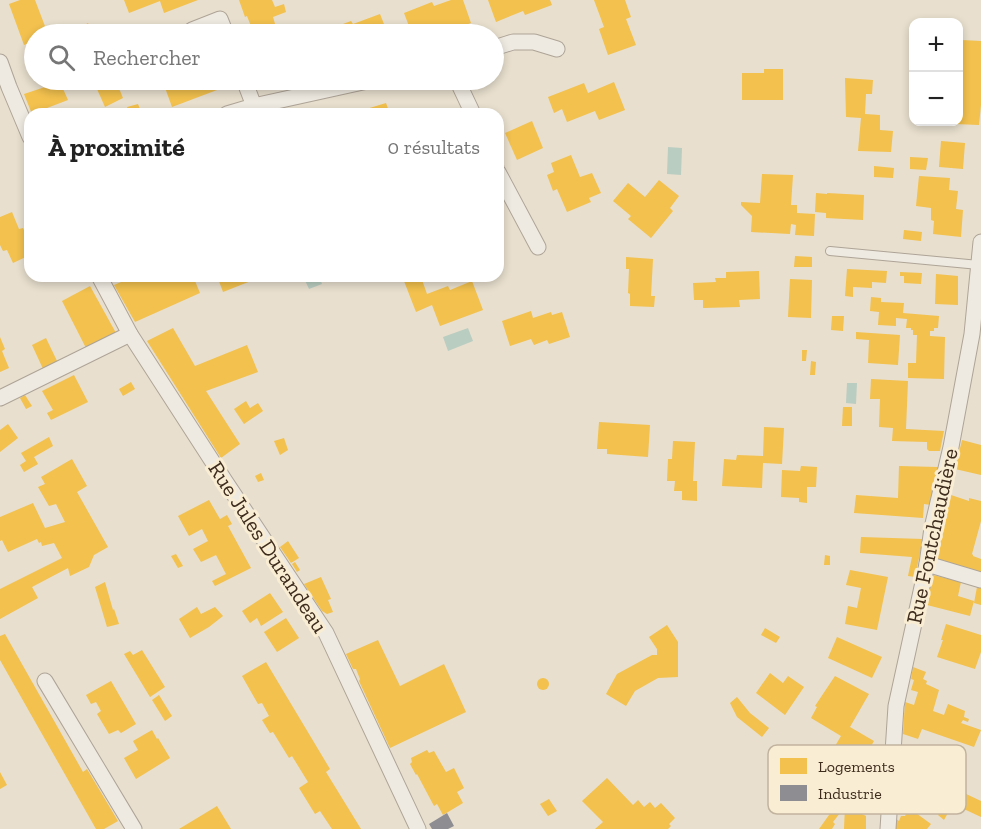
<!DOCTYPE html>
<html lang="fr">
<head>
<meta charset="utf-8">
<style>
	:root { --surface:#fff; --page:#f6f6f6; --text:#222; --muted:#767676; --line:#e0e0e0 }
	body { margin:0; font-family:"Zilla Slab",serif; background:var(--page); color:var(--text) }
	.controls { position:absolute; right:18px; top:18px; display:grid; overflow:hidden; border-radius:12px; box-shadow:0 3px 9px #0003 }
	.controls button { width:54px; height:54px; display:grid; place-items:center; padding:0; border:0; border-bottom:2px solid var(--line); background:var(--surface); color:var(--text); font:30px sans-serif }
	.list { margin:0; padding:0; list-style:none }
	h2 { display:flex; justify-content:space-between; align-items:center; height:78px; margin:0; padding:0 24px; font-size:26px }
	h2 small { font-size:20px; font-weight:400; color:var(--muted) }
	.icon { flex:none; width:33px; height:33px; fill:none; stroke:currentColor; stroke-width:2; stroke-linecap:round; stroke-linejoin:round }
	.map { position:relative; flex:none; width:981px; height:829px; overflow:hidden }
	.search { position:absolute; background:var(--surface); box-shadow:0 3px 9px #0003; left:24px; top:24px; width:480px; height:66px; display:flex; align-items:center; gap:15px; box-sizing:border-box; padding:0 21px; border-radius:33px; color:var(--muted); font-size:22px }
	.panel { position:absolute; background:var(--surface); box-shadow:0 3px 9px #0003; left:24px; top:108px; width:480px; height:174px; border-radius:18px }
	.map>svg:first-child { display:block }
</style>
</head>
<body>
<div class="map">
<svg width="981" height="829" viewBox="0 0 981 829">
	<rect width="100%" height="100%" fill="#e8dfce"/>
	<!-- water -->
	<g fill="#bacdc1">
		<polygon points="668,147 682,148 681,175 667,174"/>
		<polygon points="303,276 319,276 322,284 309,289"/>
		<polygon points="468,328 473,341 448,351 443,337"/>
		<polygon points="847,383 857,383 856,404 846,403"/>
	</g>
	<!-- homes -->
	<g fill="#f2c14e">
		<polygon points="20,0 35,0 48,34 34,34 34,41 24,45 9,4"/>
		<polygon points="124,0 198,0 164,13 160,1 129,13"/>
		<polygon points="239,0 272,0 275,7 284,4 286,12 273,17 278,34 254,34 247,16 245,17"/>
		<polygon points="451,0 463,0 471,23 444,33 443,30 429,34 412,34 404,13 432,2 434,6"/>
		<polygon points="488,0 550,0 552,5 525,15 523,11 496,22"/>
		<polygon points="594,0 625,0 631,17 626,19 636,45 608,55 599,29 604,27"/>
		<polygon points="380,14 388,34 325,34 324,31 351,21 353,24"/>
		<polygon points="88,23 93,34 84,34 81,27"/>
		<polygon points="962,40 981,41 981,105 979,125 955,124 956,122 958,122 958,70 961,70"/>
		<polygon points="764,69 783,69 783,100 742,100 742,73 764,73"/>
		<polygon points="845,78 873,80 872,94 866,94 865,114 880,115 880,130 893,131 891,152 858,151 861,118 846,117"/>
		<polygon points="179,80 231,80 233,84 172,107 164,85"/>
		<polygon points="116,81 123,98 105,107 97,89"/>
		<polygon points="60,82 68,100 47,108 49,114 32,114 24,94"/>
		<polygon points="614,82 625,110 599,120 595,111 567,122 562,109 554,113 548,97 584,83 588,93"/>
		<polygon points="386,103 390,114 341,114 352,110 353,113"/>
		<polygon points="138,104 142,114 129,114 127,107"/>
		<polygon points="532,121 543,148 517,160 505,133"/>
		<polygon points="941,141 965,143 963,169 939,167"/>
		<polygon points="571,155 580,177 592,173 601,193 589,198 591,202 567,212 557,189 553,191 547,175 554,172 551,163"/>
		<polygon points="910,157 928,158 926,170 910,169"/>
		<polygon points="874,166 894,168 893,178 874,177"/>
		<polygon points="762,174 793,175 791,205 797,205 797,213 815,214 814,236 795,235 796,225 791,224 790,234 751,232 752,216 741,205 741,202 760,203"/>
		<polygon points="919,176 950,178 949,190 958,191 956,209 963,210 961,237 933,234 934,221 931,220 931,208 916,206"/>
		<polygon points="659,180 679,196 670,208 673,211 651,238 628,219 631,216 613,201 628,183 645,197"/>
		<polygon points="816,193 827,194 827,193 864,195 863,220 826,218 826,213 815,212"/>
		<polygon points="12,212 19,229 23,228 30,243 30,255 13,263 7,250 3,251 0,245 0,217"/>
		<polygon points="904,230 922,232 921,241 903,239"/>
		<polygon points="795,256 812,257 812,267 794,267"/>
		<polygon points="626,257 653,259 651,296 655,296 654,307 630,306 630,294 628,293 629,269 626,269"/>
		<polygon points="847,269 887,271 886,283 872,282 872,288 853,287 853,297 845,296"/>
		<polygon points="759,271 760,299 739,300 740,307 703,308 703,300 694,300 693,283 716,282 715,278 726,278 726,272"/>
		<polygon points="900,272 922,273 921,284 904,283 904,276 900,276"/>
		<polygon points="936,274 958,276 958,305 935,304"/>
		<polygon points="135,276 193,276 200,293 135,322 114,285"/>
		<polygon points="217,276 264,276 223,292"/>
		<polygon points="402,276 415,276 416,279 421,277 427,294 448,286 450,290 472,281 483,310 440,326 432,305 416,312"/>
		<polygon points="790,279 812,280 811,318 788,317"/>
		<polygon points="90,286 116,333 86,348 62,301"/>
		<polygon points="871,297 881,298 881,302 904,303 903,313 939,316 938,328 934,328 934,331 930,331 930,336 945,337 944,379 908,378 908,363 916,363 917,335 913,335 913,330 911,330 911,328 906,328 907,319 896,318 896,326 878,325 879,312 870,311"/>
		<polygon points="531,311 533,318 551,312 552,315 562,312 570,337 549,344 547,340 534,345 531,339 510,346 502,321"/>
		<polygon points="832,316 844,316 843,331 831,330"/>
		<polygon points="173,328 195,366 247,345 258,372 206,391 240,444 221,458 147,341"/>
		<polygon points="856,332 900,335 898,365 868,363 869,340 856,339"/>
		<polygon points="0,337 5,349 2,351 9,368 0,372"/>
		<polygon points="46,338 58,363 44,371 32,345"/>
		<polygon points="802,350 807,350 806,361 802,361"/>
		<polygon points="811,361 816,362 815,375 810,375"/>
		<polygon points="74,375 88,402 51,420 47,413 53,410 42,391"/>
		<polygon points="871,379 908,381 906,429 944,431 940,451 929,451 927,449 927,442 892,441 893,428 879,427 880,399 870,399"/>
		<polygon points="131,382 135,389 123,396 119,389"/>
		<polygon points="25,395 32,406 26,409 20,398"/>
		<polygon points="246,401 250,408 258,403 263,411 244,424 234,409"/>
		<polygon points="843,407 852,407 852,426 842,426"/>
		<polygon points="599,422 650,425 648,457 607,454 607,449 597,449"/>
		<polygon points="8,424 18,438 0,452 0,430"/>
		<polygon points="764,427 784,428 782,464 763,463 762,488 722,486 724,459 736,460 737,455 763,456"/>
		<polygon points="49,437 53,446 34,457 38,464 24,472 20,465 26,461 21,453"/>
		<polygon points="284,438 288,450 280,455 274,441"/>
		<polygon points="962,440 981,445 981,475 955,469"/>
		<polygon points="673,441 695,442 693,481 697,481 697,501 682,500 682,491 674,491 675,481 667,481 668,459 672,459"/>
		<polygon points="72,459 87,486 77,492 108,547 94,555 89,567 70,576 68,568 32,587 38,598 0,619 0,589 62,558 54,543 42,546 41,542 39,543 37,539 8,552 2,540 0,541 0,517 33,503 45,528 65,522 56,504 49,506 38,487 45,484 41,477"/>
		<polygon points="801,466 817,467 816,487 807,487 807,503 799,502 799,498 781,497 782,470 800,471"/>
		<polygon points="899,466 938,467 931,505 924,504 923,518 854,513 856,495 898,498"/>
		<polygon points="261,473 264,480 258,482 255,476"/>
		<polygon points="951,495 969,501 969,498 981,501 981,521 972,554 973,555 973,556 981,559 981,573 936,561"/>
		<polygon points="209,500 220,519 227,515 232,524 228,526 251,568 215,586 212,581 226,574 216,555 201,562 193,549 208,541 202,529 189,536 178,516"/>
		<polygon points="861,537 923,539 915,577 908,576 912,557 860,553"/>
		<polygon points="288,541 299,558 291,563 280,547"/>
		<polygon points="176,554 183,566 178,568 171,556"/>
		<polygon points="825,555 830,556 830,565 824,565"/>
		<polygon points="295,562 300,570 297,572 292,564"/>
		<polygon points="850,570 888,577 877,630 845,624 848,606 857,608 861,588 846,585"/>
		<polygon points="933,575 961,582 958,596 974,601 970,616 927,605"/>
		<polygon points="321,577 331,599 328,600 333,612 327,614 322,611 304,584"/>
		<polygon points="105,582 113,610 114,609 119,624 107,627 95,587"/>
		<polygon points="977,587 981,588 981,605 974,603"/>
		<polygon points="270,593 283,612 261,626 257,618 250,623 242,611"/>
		<polygon points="197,607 201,614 215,607 223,616 209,627 190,638 179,619"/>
		<polygon points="286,618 299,638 277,652 264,632"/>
		<polygon points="946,624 981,635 981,652 975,669 937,657 943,640 941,640"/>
		<polygon points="667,625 678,642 678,677 658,678 635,691 626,706 606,694 617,674 652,655 657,655 657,649 649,637"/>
		<polygon points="765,628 780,637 776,643 761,635"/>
		<polygon points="5,634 83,772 87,769 118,821 104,829 96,829 0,660 0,636"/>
		<polygon points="837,637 882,657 872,678 828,658"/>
		<polygon points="378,640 400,686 444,664 466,712 390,748 359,681 360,679 356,669 353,669 346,654"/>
		<polygon points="142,650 165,687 150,697 124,654 130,651 133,655"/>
		<polygon points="266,662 330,769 326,772 361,829 332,829 320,811 315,814 299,788 308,782 292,756 289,758 273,732 270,733 262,720 269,716 262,703 258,704 242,676"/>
		<polygon points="913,667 926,672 923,679 927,681 926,684 939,690 933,711 944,715 948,704 965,711 964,717 969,719 968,722 963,720 961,723 981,730 974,747 922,729 918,739 903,734 905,702 914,705 918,692 911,690 914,680 911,679"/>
		<polygon points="770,673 783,683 788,676 804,687 785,715 756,693"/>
		<polygon points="835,676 869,694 850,727 874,741 850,783 822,768 841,736 811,718 817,707 815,706"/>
		<circle cx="543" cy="684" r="6"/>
		<polygon points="111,681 136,724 121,733 118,730 109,734 97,714 101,711 96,702 91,704 86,695"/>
		<polygon points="159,695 172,716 165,721 152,700"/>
		<polygon points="737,697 750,713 769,728 762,737 737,717 730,703"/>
		<polygon points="152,730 157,739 158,738 170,758 136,779 124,758 138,750 133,741"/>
		<polygon points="427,750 429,753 434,751 446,772 454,768 464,788 457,792 463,803 443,815 437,804 434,806 417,774 416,775 410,764 412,762 411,758"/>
		<polygon points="933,753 956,765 957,761 966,764 958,782 949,779 947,785 981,801 981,817 953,804 944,820 938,815 944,802 899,780 900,763 923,774"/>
		<polygon points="0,772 7,785 0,789"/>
		<polygon points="607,778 633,805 638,800 644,807 650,802 655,808 661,803 675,818 669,824 671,826 668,829 595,829 603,822 582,801"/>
		<polygon points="549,799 557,811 548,816 540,804"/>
		<polygon points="217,806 231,829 179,829"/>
		<polygon points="845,806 866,816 866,829 844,829"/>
		<polygon points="834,808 840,813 833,822 835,824 832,829 819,829"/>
		<polygon points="909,808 931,824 927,829 895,829 895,818 899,821 901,816 905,816"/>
	</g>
	<!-- industry -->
	<polygon fill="#8d8d92" points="447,813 454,826 448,829 432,829 429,824"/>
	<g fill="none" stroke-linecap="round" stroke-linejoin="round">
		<defs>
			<polyline id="service" points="830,251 979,265"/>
			<g id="minor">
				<polyline points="192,30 220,19 226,34"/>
				<polyline points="494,48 513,42 534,42 557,49"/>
				<polyline points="0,62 9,87 30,137"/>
				<polyline points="244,80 254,106"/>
				<polyline points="457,80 473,114"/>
				<polyline points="227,114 254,106 372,80"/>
				<polyline points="498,172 538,247"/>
				<polyline points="99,276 130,334 225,481 326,633 418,829"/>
				<polyline points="0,398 130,334"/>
				<polyline points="927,564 981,580"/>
				<polyline points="45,681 134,829"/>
				<polyline points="888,829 896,706 927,564 932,528 951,447 972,334 981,242"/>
			</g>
		</defs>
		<!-- service casing -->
		<use href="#service" stroke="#aea497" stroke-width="10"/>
		<!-- minor casing -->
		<use href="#minor" stroke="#aea497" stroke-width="17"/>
		<!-- service -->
		<use href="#service" stroke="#efeae1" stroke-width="8"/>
		<!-- minor -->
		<use href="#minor" stroke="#efeae1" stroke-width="15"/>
	</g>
	<g text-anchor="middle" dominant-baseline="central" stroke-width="6" stroke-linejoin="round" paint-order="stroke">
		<!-- street labels -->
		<g font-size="22" fill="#3e2c1d" stroke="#f9edd4">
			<text transform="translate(932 536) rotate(-78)">Rue Fontchaudière</text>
			<text transform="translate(268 547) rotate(57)">Rue Jules Durandeau</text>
		</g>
	</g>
	<!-- legend -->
	<rect x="768" y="745" width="198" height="69" rx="9" fill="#f9edd4" stroke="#c1b39d" stroke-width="1.5"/>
	<rect x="780" y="758" width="27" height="16" fill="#f2c14e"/>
	<rect x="780" y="785" width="27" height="16" fill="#8d8d92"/>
	<g font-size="16" fill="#3e2c1d">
		<text x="818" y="772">Logements</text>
		<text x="818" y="799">Industrie</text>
	</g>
</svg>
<div class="controls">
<button>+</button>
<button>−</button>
</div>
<div class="search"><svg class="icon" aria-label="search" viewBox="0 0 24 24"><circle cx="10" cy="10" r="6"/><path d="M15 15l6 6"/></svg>Rechercher</div>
<section class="panel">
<h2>À proximité<small>0 résultats</small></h2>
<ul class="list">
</ul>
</section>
</div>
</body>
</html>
